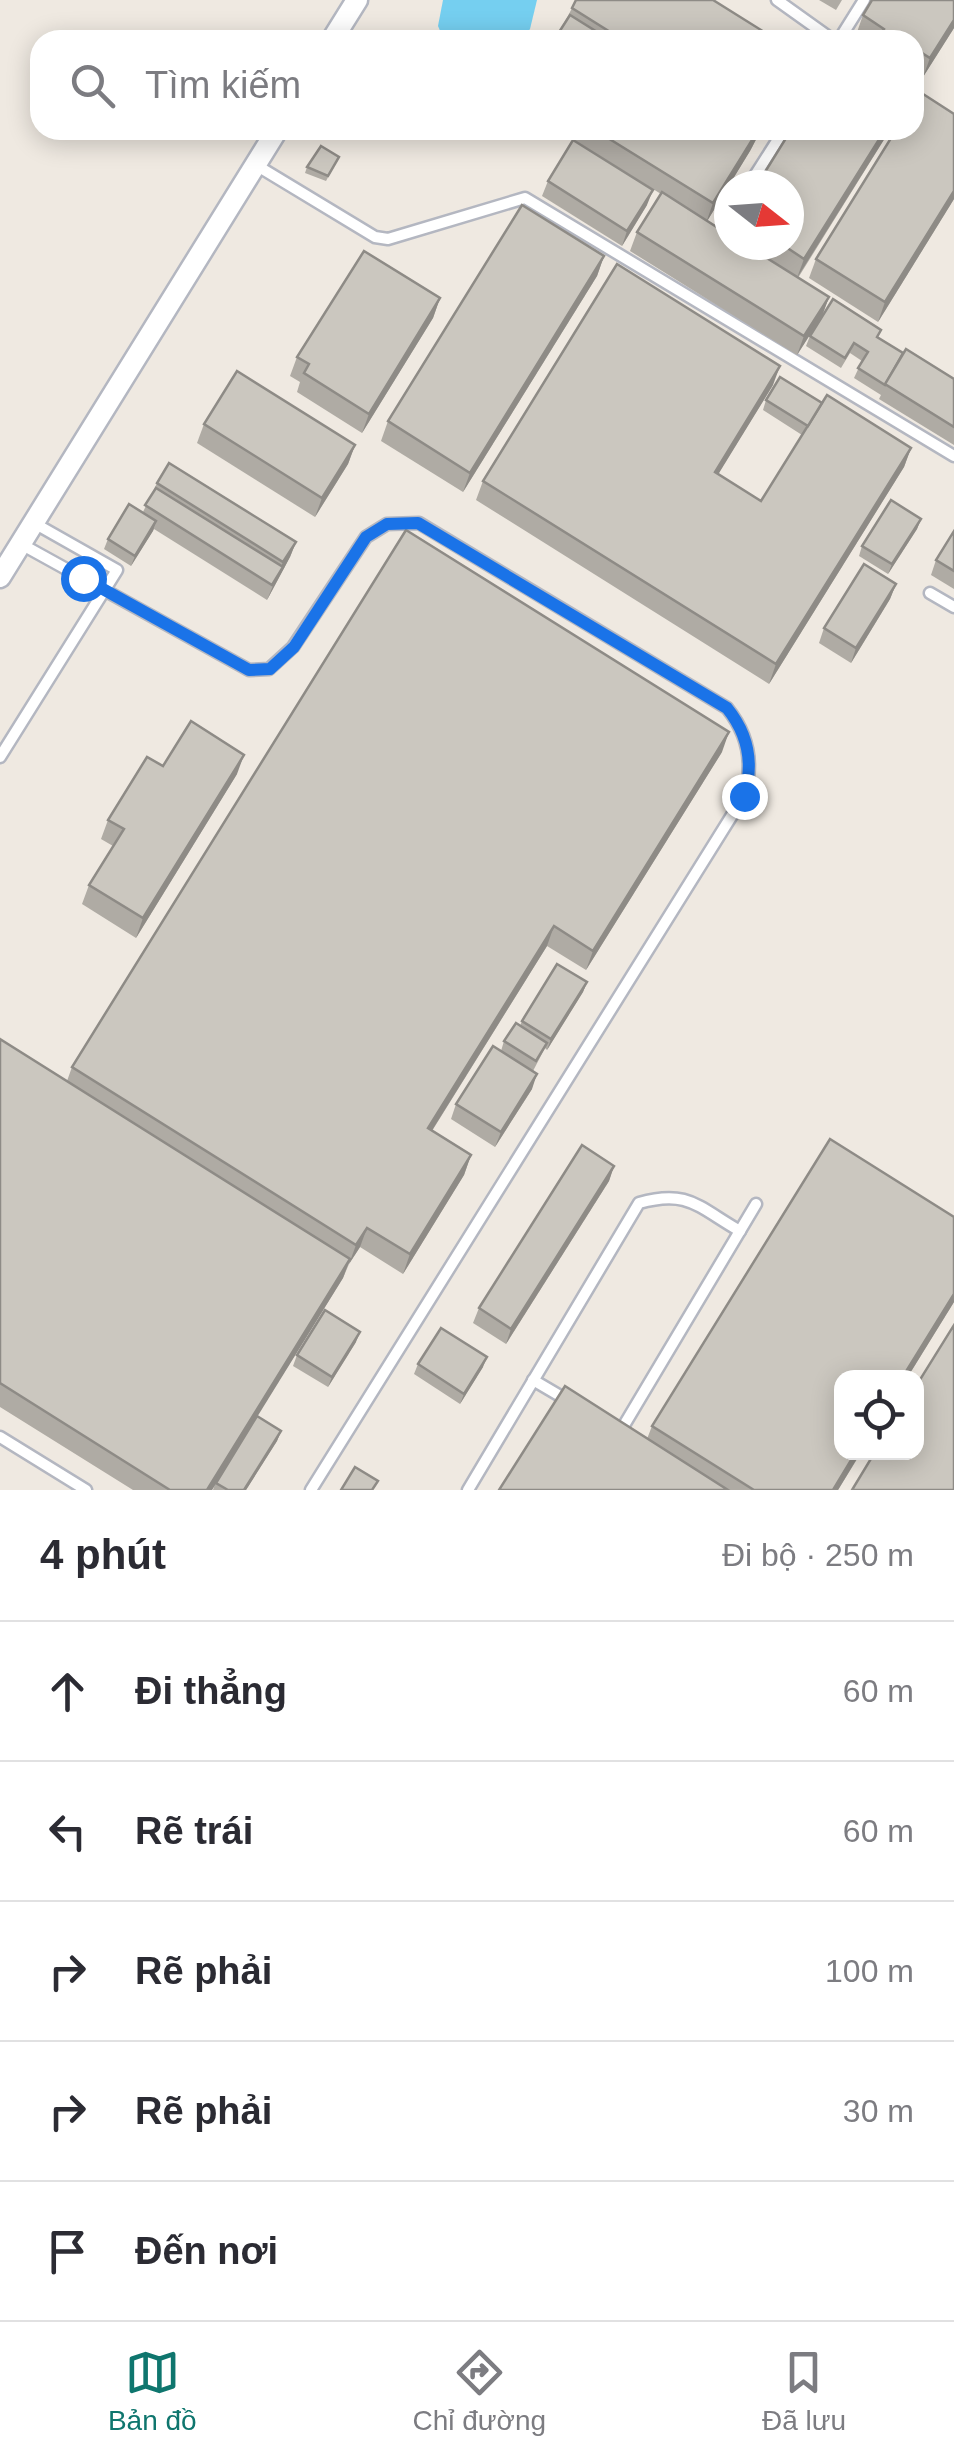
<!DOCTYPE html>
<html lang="vi">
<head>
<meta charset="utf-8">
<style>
	:root { --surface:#fff; --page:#f7f7f7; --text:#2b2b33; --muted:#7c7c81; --line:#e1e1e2; --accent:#0f766e }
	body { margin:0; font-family:Arial,sans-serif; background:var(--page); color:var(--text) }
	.controls { position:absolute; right:30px; bottom:30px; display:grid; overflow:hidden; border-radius:20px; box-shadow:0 5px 25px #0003 }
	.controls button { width:90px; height:90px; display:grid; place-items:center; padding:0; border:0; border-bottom:2px solid var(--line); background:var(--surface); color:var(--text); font:50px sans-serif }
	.compass { position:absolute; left:714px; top:170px; width:90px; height:90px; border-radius:50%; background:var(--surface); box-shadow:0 5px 25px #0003; rotate:107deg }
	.stop { position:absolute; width:30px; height:30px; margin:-22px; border:8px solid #1a73e8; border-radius:50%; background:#fff }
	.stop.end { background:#1a73e8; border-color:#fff; box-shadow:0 2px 10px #0008 }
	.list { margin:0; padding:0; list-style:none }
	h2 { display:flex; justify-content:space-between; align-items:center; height:130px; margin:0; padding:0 40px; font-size:42px }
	h2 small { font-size:32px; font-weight:400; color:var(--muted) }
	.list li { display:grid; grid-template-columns:65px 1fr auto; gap:30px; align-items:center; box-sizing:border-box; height:140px; padding:0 40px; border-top:2px solid var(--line) }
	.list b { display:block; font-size:38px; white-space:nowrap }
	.list em { font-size:32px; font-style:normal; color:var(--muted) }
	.icon { flex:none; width:55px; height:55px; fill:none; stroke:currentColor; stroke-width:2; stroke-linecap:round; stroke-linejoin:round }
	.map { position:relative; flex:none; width:954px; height:1490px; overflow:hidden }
	.search { position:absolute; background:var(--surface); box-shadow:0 5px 25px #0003; left:30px; right:30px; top:30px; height:110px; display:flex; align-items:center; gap:25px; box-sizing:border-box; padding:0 35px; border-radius:30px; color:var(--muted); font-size:38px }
	.sheet { height:830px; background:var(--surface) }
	nav { display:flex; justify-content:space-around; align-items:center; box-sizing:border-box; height:140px; border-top:2px solid var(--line); background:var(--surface); font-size:28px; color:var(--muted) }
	nav a { display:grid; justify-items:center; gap:5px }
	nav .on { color:var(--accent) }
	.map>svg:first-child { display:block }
</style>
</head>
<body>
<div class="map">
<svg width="954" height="1490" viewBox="0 0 954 1490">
	<rect width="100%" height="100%" fill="#efe9e1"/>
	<!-- water -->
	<polygon fill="#75cff0" points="443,0 537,0 530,29 522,40 444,40 438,26"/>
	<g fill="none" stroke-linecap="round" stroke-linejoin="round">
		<defs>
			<g id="service">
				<polyline points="777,0 833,40"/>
				<polyline points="839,40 864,0"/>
				<polyline points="256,165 375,237 388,239 525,198 954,456"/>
				<polyline points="749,185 784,130"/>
				<path d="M21,544l228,126 20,-1 24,-22 73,-110 21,-13 32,-1 308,185c21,26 27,56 17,88l-433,694"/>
				<polyline points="930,593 954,607"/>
				<polyline points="0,757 117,570 34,523"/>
				<polyline points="533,1380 567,1400"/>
				<polyline points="620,1432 756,1204"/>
				<polyline points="0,1437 86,1490"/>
				<path d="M468,1490l171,-287c49,-14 59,4 101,28"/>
			</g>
			<g id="minor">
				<polyline points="332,40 357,0"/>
				<polyline points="0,577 277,130"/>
			</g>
		</defs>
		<!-- service casing -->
		<use href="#service" stroke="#b4b7c1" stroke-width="15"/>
		<!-- minor casing -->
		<use href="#minor" stroke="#b4b7c1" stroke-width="25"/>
		<!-- service -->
		<use href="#service" stroke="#fff" stroke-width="10"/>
		<!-- minor -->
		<use href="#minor" stroke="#fff" stroke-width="20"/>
	</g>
	<!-- wall -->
	<g fill="#afaba4">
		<polygon points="819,0 842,0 836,10"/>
		<polygon points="954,0 954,28 923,77 914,71 914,40 864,40 856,35 863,15"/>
		<polygon points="572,8 777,40 554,40 568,16"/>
		<polygon points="954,114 954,199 878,322 809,278 816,259"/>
		<polygon points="558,130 761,130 750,151 707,221 729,245 789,245 890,130 798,278 829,297 822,316 797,355 630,251 637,232 661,194"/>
		<polygon points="339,157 326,181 305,173 307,167"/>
		<polygon points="548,181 647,205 622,246 542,196"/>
		<polygon points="604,256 597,276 463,492 381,441 388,421"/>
		<polygon points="440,298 433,318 362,433 297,392 300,382 290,376 297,357"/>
		<polygon points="810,336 879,338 903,353 954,379 954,445 879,399 881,395 854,378 862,361 850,353 841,368 806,346"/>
		<polygon points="773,385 718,474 761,501 802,435 763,410 766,400 911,448 904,467 769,684 476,500 483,481"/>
		<polygon points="204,424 355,445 348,464 315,517 197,443"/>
		<polygon points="157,483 296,542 290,557 267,600 154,529 131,566 104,549 108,539 143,512"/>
		<polygon points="921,519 917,529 888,574 859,556 862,546"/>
		<polygon points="954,531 954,589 931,575 936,560"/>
		<polygon points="896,584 890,599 851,663 819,643 824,628"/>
		<polygon points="722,752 586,970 547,946 432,1131 471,1155 464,1175 403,1274 360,1247 349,1264 343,1278 257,1416 281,1431 277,1441 246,1490 213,1490 215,1484 212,1490 133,1490 0,1407 0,1039 67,1081 72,1067"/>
		<polygon points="163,766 237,774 136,938 82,904 89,885 113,846 101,839 108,820"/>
		<polygon points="587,982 583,992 547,1050 545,1048 533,1071 532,1089 495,1147 451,1119 456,1104 501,1051 504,1041 520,1026 522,1021"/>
		<polygon points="614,1166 609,1181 506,1344 473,1323 479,1308"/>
		<polygon points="954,1217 954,1302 838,1490 499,1490 647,1439 652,1426"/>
		<polygon points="356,1342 328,1387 293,1366 297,1355"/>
		<polygon points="418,1364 483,1367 460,1404 414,1374"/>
	</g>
	<!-- shaded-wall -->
	<g fill="#8e8b86">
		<polygon points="954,20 954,28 923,77 930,58"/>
		<polygon points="757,130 761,130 750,151 706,223 713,203"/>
		<polygon points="885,130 890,130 797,278 804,259"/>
		<polygon points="653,190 647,205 622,246 627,231"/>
		<polygon points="954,191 954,199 878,322 885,302"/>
		<polygon points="604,256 597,276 463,492 470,473"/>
		<polygon points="829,297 822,316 797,355 804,336"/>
		<polygon points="440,298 433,318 362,433 369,414"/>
		<polygon points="780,366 773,385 708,491 715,472"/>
		<polygon points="355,445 348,464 315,517 322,498"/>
		<polygon points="911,448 904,467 769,684 776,664"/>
		<polygon points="921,519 917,529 888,574 892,564"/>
		<polygon points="156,521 153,531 131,566 135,556"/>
		<polygon points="296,542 290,557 267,600 283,562"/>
		<polygon points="896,584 890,599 851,663 856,648"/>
		<polygon points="729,732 722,752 586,970 593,951"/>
		<polygon points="244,755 237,774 136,938 143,918"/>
		<polygon points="554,926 547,946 421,1148 428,1128"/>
		<polygon points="587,982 583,992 547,1050 551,1039"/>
		<polygon points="537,1074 532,1089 495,1147 501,1132"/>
		<polygon points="471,1155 464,1175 403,1274 410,1254"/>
		<polygon points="614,1166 609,1181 506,1344 511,1329"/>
		<polygon points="367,1228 360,1247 349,1264 356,1245"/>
		<polygon points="350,1259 343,1278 212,1490 207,1490"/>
		<polygon points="954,1294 954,1302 907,1378 902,1378"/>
		<polygon points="360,1332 356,1342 328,1387 332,1377"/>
		<polygon points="487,1357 483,1367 460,1404 464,1394"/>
		<polygon points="281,1431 277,1441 246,1490 244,1490"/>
		<polygon points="856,1452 861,1452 838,1490 833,1490"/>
	</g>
	<!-- building -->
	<g fill="#cbc7bf" stroke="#8e8b86" stroke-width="2.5">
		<polygon points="576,0 713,0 777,40 623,40 572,8"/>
		<polygon points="872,0 954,0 954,20 930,58 914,48 914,40 877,40 884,29 863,15"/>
		<polygon points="570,15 610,40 554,40"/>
		<polygon points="920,92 954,114 954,191 885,302 816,259 896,130 914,130 914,102"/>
		<polygon points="595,130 754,130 757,132 713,203"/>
		<polygon points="791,130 885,130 804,259 783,245 789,245 789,185 757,185"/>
		<polygon points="573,140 653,190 627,231 548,181"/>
		<polygon points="321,146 339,157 328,176 307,167"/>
		<polygon points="662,192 729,235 729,245 746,245 829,297 804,336 637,232"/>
		<polygon points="522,205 604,256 470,473 388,421"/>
		<polygon points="364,251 440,298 369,414 304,373 309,364 297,357"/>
		<polygon points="617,264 780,366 715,472 761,501 827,395 911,448 776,664 483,481"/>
		<polygon points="833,299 881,330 877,337 903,353 885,385 858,368 868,352 854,343 845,358 810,336"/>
		<polygon points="906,349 954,379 954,427 885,384"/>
		<polygon points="237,371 355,445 322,498 204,424"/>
		<polygon points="780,377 822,403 808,426 766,400"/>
		<polygon points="169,463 296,542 283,562 157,483"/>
		<polygon points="156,488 283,567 272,585 145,505"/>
		<polygon points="891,500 921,519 892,564 862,546"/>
		<polygon points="129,504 156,521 135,556 108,539"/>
		<polygon points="406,530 729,732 593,951 554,926 428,1128 471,1155 410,1254 367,1228 356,1245 72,1067"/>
		<polygon points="954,531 954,571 936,560"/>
		<polygon points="864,564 896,584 856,648 824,628"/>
		<polygon points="191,721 244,755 143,918 89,885 124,829 108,820 147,757 163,766"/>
		<polygon points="557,964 587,982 551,1039 522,1021"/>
		<polygon points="516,1023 547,1043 536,1061 504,1041"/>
		<polygon points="0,1039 350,1259 207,1490 170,1490 0,1383"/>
		<polygon points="493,1046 537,1074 501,1132 456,1104"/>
		<polygon points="830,1139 954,1217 954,1294 902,1378 842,1378 842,1452 856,1452 833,1490 754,1490 652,1426"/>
		<polygon points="582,1145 614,1166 511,1329 479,1308"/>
		<polygon points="325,1310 360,1332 332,1377 297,1355"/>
		<polygon points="954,1325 954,1490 852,1490 875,1452 916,1452 916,1386"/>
		<polygon points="441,1328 487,1357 464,1394 418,1364"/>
		<polygon points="565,1386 728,1490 499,1490"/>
		<polygon points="257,1416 281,1431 244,1490 228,1490 216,1483"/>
		<polygon points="355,1467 378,1481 372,1490 341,1490"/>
	</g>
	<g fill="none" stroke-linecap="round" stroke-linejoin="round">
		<!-- route -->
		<path stroke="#1a73e8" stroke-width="12" d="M83,578l166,92 21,-1 24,-22 72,-110 21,-13 31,-1 309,185c21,26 27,56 17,88"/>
	</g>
</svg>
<div class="controls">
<button><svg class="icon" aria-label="locate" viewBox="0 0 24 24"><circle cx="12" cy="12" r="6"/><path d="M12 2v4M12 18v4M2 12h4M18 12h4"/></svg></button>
</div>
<svg class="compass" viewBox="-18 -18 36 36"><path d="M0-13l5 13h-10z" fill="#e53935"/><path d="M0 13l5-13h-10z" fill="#7c7c81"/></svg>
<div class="stop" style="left:83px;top:578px"></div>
<div class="stop end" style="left:744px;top:796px"></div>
<div class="search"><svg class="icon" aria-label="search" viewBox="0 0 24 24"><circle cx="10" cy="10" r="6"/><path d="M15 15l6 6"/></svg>Tìm kiếm</div>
</div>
<section class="sheet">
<h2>4 phút<small>Đi bộ · 250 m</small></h2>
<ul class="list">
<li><svg class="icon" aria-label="ahead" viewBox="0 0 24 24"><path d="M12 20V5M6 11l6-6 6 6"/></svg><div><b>Đi thẳng</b></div><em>60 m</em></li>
<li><svg class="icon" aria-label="left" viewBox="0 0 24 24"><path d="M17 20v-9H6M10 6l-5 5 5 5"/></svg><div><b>Rẽ trái</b></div><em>60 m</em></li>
<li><svg class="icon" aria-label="right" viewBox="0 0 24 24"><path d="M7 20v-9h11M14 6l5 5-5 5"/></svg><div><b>Rẽ phải</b></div><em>100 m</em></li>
<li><svg class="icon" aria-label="right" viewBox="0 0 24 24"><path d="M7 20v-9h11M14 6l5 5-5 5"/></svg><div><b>Rẽ phải</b></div><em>30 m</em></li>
<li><svg class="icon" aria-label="arrive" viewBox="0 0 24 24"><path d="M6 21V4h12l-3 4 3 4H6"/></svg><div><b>Đến nơi</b></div></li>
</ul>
</section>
<nav>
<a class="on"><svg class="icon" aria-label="map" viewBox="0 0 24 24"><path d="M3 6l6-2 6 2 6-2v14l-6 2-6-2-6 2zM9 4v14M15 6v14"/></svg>Bản đồ</a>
<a><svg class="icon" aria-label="directions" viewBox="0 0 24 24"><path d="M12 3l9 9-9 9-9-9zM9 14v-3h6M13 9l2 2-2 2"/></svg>Chỉ đường</a>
<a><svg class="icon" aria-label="saved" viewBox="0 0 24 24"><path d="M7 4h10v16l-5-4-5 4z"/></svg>Đã lưu</a>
</nav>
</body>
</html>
